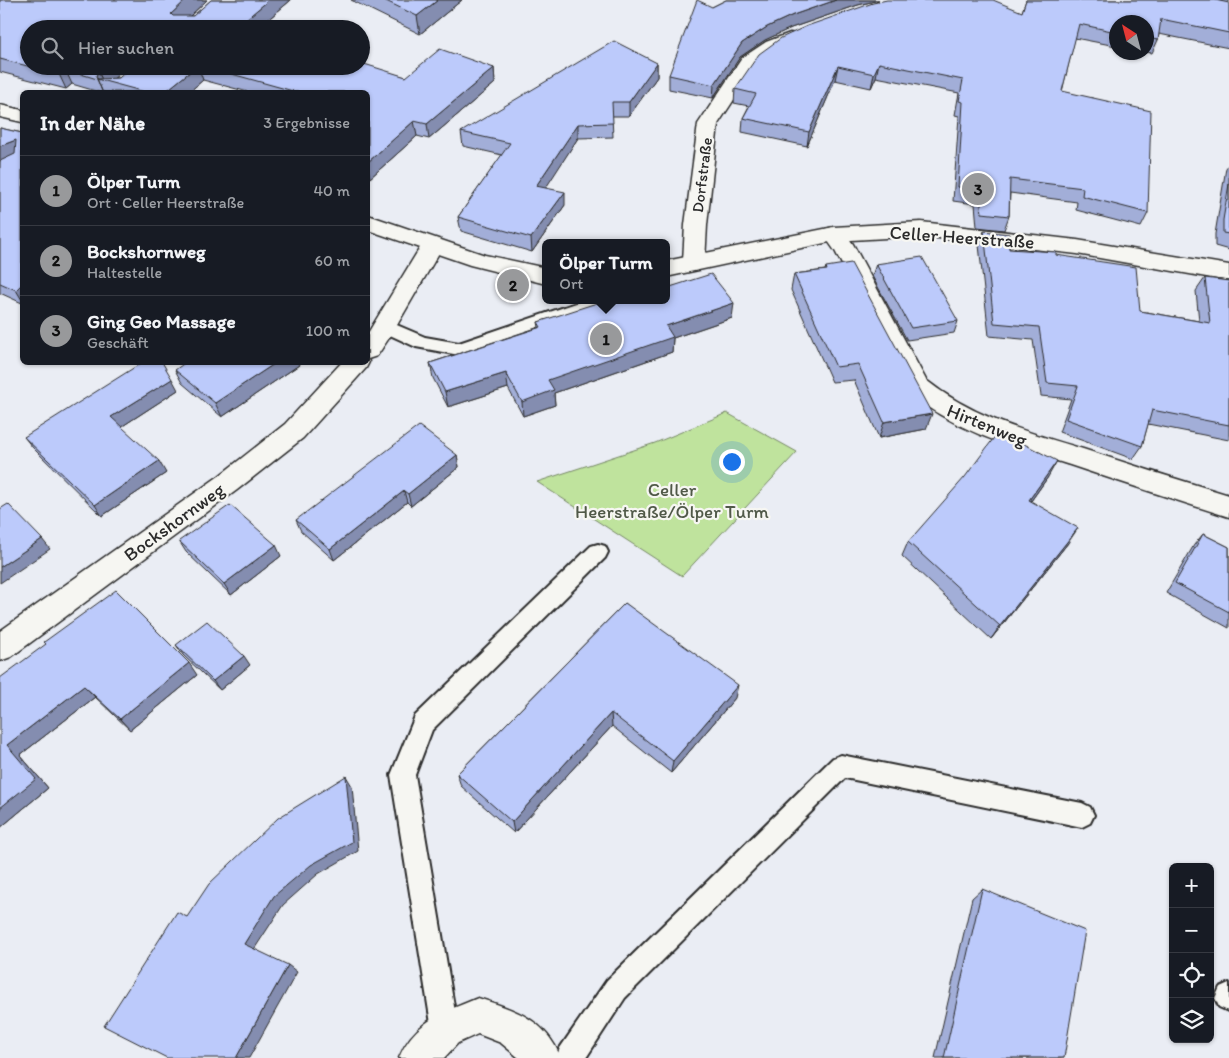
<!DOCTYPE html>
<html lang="de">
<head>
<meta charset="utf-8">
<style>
	:root { --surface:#171b24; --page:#20242c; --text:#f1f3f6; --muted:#9ea1a6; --line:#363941; --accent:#98999b }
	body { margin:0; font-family:Itim,sans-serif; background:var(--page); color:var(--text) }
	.controls { position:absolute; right:15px; bottom:15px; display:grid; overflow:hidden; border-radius:8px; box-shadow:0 1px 4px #0004 }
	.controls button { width:45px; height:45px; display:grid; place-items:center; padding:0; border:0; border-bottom:1px solid var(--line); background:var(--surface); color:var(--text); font:25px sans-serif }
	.compass { position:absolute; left:1109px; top:15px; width:45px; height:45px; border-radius:50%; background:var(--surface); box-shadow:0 1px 4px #0004; rotate:324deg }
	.you { position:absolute; left:731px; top:461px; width:18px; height:18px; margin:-12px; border:4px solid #fff; border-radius:50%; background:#1a73e8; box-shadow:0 0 0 8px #1a73e833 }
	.badge { display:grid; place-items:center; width:32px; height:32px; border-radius:50%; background:var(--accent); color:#111; font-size:16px; font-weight:700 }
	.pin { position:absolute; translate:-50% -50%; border:2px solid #fff; box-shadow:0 1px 5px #0006 }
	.popup { position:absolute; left:542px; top:239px; width:128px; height:65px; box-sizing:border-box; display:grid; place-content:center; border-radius:8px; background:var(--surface); filter:drop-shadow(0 1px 4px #0005); font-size:16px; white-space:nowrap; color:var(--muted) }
	.popup b { font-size:19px; color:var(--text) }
	.popup::after { content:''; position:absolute; left:50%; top:100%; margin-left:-10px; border:10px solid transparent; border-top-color:var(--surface) }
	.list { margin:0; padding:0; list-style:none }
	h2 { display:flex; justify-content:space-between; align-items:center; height:65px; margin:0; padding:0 20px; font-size:21px }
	h2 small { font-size:16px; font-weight:400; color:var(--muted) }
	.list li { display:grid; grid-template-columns:32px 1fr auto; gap:15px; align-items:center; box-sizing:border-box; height:70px; padding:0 20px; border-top:1px solid var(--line) }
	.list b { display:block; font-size:19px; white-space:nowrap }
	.list p { margin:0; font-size:16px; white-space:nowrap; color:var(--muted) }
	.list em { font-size:16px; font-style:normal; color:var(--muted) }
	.icon { flex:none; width:28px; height:28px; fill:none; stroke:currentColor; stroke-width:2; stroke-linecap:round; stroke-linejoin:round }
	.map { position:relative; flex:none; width:1229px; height:1058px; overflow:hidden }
	.search { position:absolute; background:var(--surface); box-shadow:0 1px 4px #0004; left:20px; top:20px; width:350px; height:55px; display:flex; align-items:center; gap:12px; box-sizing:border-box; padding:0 18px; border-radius:28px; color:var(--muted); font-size:19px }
	.panel { position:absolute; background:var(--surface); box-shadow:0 1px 4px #0004; left:20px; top:90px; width:350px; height:275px; border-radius:8px }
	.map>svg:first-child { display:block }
</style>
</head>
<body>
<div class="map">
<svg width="1229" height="1058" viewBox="0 0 1229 1058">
	<rect width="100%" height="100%" fill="#eaedf4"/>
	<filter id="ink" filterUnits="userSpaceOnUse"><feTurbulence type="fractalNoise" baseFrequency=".02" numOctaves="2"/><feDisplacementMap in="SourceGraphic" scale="10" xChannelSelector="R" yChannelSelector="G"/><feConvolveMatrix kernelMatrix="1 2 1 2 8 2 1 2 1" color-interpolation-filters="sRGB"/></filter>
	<g filter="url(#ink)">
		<!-- green -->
		<polygon fill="#bfe39d" stroke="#758764" points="727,413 797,452 682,576 537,482 655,443"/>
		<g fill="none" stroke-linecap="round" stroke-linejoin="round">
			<defs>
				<g id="lane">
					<polygon points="585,300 612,300 610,304 459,355 416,347 379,330 376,326 379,322 385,320 425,337 459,343"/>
					<polygon points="598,544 605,546 608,552 605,558 432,730 415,775 458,1030 455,1040 445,1043 435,1040 432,1030 391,775 415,716 591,546"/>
					<polygon points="841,755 1082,803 1090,807 1094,815 1090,823 1082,827 845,778 625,998 586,1058 556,1058 560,1048 607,980 833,758"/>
					<polygon points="1229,983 1229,1011 1228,1011 1219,1007 1215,998 1220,987"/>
				</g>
				<g id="street">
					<polygon points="790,33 796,34 799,38 796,42 778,50 756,66 718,124 707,225 705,262 702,267 694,270 686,267 683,262 685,225 698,124 742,58 766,42"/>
					<path d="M834,227l8,2 11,15 73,136c46,37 101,52 157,69 48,16 97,31 146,46v22c-53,-17 -106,-34 -159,-52 -58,-18 -114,-33 -162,-73l-73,-141 -12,-17 3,-5z"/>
					<polygon points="432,239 440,241 443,246 393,332 377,356 368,359 368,333 424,241"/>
					<polygon points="368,359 369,362 366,368 303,438 237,490 11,657 0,661 0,631 219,476 285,424 342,362 368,362"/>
					<path d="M478,998c38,12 67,21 83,60h-42l-18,-15 -23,-9 -20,9 -14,15h-45c15,-37 45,-46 79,-60z"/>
				</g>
				<g id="secondary">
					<polygon points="0,105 22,110 22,122 0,117"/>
					<polygon points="368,215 485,255 546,268 546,284 470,265 368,230"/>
					<polygon points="921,222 1077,240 1229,265 1229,281 1077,254 921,236 834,241 666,277 666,261 834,227"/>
				</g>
			</defs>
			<!-- lane casing -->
			<use href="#lane" stroke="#2b2b2b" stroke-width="4"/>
			<!-- street casing -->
			<use href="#street" stroke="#2b2b2b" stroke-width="3"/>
			<!-- secondary casing -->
			<use href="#secondary" stroke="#2b2b2b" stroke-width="3"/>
			<!-- lane -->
			<use href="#lane" fill="#f6f6f2" fill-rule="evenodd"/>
			<!-- street -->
			<use href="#street" fill="#f6f6f2" fill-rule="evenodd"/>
			<!-- secondary -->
			<use href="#secondary" fill="#f6f6f2" fill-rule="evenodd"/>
		</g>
		<!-- wall -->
		<g fill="#a2aed8" stroke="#2b2b2b">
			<polygon points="0,0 207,0 190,16 193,16 211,0 291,0 257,29 29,29 29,66 128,66 114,78 119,78 132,66 361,66 406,77 494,68 495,83 429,139 417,136 370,178 368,177 368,92 248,92 203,80 189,92 103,92 103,91 103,92 99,92 72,84 66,89 0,72"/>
			<polygon points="351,0 462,0 420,34"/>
			<polygon points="726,0 879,0 858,5 791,28 765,40 740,57 713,98 669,89 669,75 712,7"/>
			<polygon points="1026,0 1229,0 1229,48 1159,34 1158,40 1152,53 1146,52 1146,22 1116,22 1116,46 1075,38 1062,91 1148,213 1141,227 1076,210 1077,202 1010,193 1009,216 1004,230 977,227 975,204 953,201 959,116 955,115 959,93 876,77 871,88 835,80 807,146 742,132 743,118 749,106 734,103 735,89 1022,12"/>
			<polygon points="657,63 657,77 629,116 612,116 613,137 578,138 545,187 565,205 532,252 461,231 458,217 502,155 463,146 461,132"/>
			<polygon points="0,128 22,133 22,303 0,293"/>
			<polygon points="1229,164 1229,250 1215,246 1215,234 1226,168"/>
			<polygon points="984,231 1009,249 1056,255 1140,311 1199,321 1196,291 1205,278 1229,281 1229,440 1148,424 1142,446 1133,459 1059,432 1071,399 1041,396 1033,340 989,336 979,245"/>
			<polygon points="876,264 958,321 954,333 907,340 872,276"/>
			<polygon points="826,267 926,429 879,438 854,380 832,382 791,290 794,274 825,270"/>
			<polygon points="667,288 732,318 673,338 672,352 554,393 555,405 523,416 508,388 448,407 433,378 430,363 539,327 538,322"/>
			<polygon points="299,365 222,417 182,383 175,370"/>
			<polygon points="178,390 121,427 166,473 102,516 33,448 24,437"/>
			<polygon points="457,455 459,467 411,506 407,502 334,560 301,531 296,520"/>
			<polygon points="1048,477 1031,501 1068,543 991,639 902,556 908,542"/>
			<polygon points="1203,534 1229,547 1229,628 1166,593 1194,545"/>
			<polygon points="179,541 281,556 231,595 186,552"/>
			<polygon points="625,603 735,698 671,773 612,726 514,833 461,786 457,774"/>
			<polygon points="46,644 197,675 130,730 95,697 20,755 48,788 0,828"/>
			<polygon points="176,645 250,665 220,690 183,655"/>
			<polygon points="982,889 1064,1058 935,1058 972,898"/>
		</g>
		<!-- shaded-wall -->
		<g fill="#848db0" stroke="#2b2b2b">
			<polygon points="186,0 207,0 176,29 171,14"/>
			<polygon points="269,0 291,0 257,29 234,29"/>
			<polygon points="438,0 462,0 420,34 417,16"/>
			<polygon points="836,0 879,0 858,5 791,28 765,40 740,57 713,98 714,85 742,43 767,27 793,15"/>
			<polygon points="657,63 657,77 629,116 629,102"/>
			<polygon points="879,63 876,77 871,88 874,74"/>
			<polygon points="104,66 128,66 110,82 102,80 98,71"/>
			<polygon points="197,66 198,66 203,80 189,92 165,92"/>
			<polygon points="838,66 835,80 807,146 809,132"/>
			<polygon points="494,68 495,83 429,139 427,124"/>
			<polygon points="65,69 72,84 66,89 59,74"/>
			<polygon points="98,71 102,80 97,79 102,91 96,76"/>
			<polygon points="414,121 417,136 370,178 368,167 368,162"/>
			<polygon points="578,124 578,138 538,200 536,186"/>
			<polygon points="16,140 22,152 0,164 0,146"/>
			<polygon points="565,192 565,205 532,252 531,238"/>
			<polygon points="22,284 22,300 16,290"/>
			<polygon points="734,303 732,318 673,338 672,352 554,393 555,405 523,416 522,402 548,380 666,326"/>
			<polygon points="277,362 298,362 299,365 222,417 215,403"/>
			<polygon points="506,373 508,388 448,407 445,392"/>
			<polygon points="172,379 178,390 118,429 111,417"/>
			<polygon points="932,414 926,429 879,438 884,422"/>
			<polygon points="457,455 459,467 411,506 408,494"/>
			<polygon points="159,461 166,473 102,516 95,505"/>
			<polygon points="1057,461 1048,477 1021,515 1029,500"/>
			<polygon points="404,491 407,502 334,560 330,549"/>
			<polygon points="1078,528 1068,543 991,639 1000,626"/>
			<polygon points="42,539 50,549 0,583 0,567"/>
			<polygon points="276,545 281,556 231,595 224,584"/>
			<polygon points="244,656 250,665 220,690 213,681"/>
			<polygon points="189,663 197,675 130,730 120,719"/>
			<polygon points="738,685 735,698 671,773 673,761"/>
			<polygon points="84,686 95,697 20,755 48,788 0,828 0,808 7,745"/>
			<polygon points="611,713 612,726 514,833 512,822"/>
			<polygon points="346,776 352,786 358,851 318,874 283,905 253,951 244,944"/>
			<polygon points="288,965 297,972 249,1058 236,1058"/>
		</g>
		<!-- building -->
		<g fill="#bccafb" stroke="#2b2b2b">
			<polygon points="0,0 186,0 171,14 173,16 193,16 211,0 269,0 234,29 29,29 29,66 104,66 98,71 96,76 97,79 65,69 59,74 0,59"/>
			<polygon points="384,0 438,0 417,16"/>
			<polygon points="697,0 712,7 726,0 836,0 793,15 767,27 742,43 714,85 669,75"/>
			<polygon points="887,0 993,0 1022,12 1026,0 1215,0 1229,3 1229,33 1161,19 1158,40 1146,38 1146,22 1116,22 1116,32 1079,24 1062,91 1151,111 1148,213 1082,196 1083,188 1010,179 1009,216 982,213 979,190 958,187 963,102 959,101 963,80 879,63 874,74 838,66 809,132 743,118 756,94 735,89 759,54 781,38 807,26 873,3"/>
			<polygon points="614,41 657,63 629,102 612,102 613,123 578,124 536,186 565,192 531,238 458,217 510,143 461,132"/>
			<polygon points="440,49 494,68 427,124 414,121 368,162 368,92 291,92 293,91 203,66 361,66 361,63 406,77"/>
			<polygon points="132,66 197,66 165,92 145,92 97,79 119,78"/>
			<polygon points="0,128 22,133 22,284 16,290 0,283 0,161 15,154 16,140 0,146"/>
			<polygon points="1229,184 1229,234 1223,233 1223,220"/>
			<polygon points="984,231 1009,234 1009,249 1056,252 1056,255 1136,267 1140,311 1210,323 1205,278 1229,281 1229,425 1152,410 1142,446 1066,419 1078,386 1047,383 1039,327 994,323"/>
			<polygon points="922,257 958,321 911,328 876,264"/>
			<polygon points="851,263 932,414 884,422 858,364 836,367 794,274 827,270 826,267"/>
			<polygon points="711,274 734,303 666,326 673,337 548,380 554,390 522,402 506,373 445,392 430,363 541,327 538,322 606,300 666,300 666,287 667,288"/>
			<polygon points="143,362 162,362 172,379 111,417 159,461 95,505 24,437"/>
			<polygon points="186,362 277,362 215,403 175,370"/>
			<polygon points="419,426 457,455 408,494 404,491 330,549 296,520"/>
			<polygon points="999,431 1057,461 1029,500 1078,528 1000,626 908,542 965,477"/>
			<polygon points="8,504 42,539 0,567 0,509"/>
			<polygon points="230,505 276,545 224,584 179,541"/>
			<polygon points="1203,534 1229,547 1229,612 1175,583"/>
			<polygon points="116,590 189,663 120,719 84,686 7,745 36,779 0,808 0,678 46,644 44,642"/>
			<polygon points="625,603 738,685 673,761 611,713 512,822 457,774"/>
			<polygon points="207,621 244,656 213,681 176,645"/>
			<polygon points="346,776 352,842 311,865 274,896 244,944 288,965 236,1058 167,1058 104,1026 177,912 187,917 209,884 278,818"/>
			<polygon points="982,889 1085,931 1064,1058 944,1058"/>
		</g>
	</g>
	<g text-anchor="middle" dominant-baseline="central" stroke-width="4.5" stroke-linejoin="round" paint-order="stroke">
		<!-- far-street labels -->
		<g font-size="16" fill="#2b2b2b" stroke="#f6f6f2">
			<text transform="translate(702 175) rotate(-83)">Dorfstraße</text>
		</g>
		<!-- street labels -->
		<g font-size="19" fill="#2b2b2b" stroke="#f6f6f2">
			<text transform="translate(962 237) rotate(4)">Celler Heerstraße</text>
			<text transform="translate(987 425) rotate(22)">Hirtenweg</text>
			<text transform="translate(174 522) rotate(-36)">Bockshornweg</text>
		</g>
		<!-- park labels -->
		<g font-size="19" fill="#505948" stroke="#f6f6f2">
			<text x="672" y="489">Celler<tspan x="672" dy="22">Heerstraße/Ölper Turm</tspan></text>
		</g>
	</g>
</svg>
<div class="controls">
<button>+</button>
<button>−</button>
<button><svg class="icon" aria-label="locate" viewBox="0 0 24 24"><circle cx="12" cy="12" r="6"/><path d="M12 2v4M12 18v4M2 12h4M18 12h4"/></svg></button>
<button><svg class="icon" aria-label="layers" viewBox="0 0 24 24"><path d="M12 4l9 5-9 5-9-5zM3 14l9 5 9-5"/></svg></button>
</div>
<svg class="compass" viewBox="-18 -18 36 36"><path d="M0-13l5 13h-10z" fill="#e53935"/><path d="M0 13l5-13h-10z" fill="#9ea1a6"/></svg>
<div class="you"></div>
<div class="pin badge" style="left:606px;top:339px">1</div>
<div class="popup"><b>Ölper Turm</b>Ort</div>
<div class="pin badge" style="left:513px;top:285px">2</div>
<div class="pin badge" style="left:978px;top:189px">3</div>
<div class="search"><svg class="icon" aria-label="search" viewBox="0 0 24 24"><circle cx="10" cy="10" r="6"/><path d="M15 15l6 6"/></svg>Hier suchen</div>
<section class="panel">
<h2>In der Nähe<small>3 Ergebnisse</small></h2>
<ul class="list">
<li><span class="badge">1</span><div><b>Ölper Turm</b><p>Ort · Celler Heerstraße</p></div><em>40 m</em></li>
<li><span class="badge">2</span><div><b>Bockshornweg</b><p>Haltestelle</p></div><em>60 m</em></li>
<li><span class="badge">3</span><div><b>Ging Geo Massage</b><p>Geschäft</p></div><em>100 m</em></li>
</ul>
</section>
</div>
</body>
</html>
